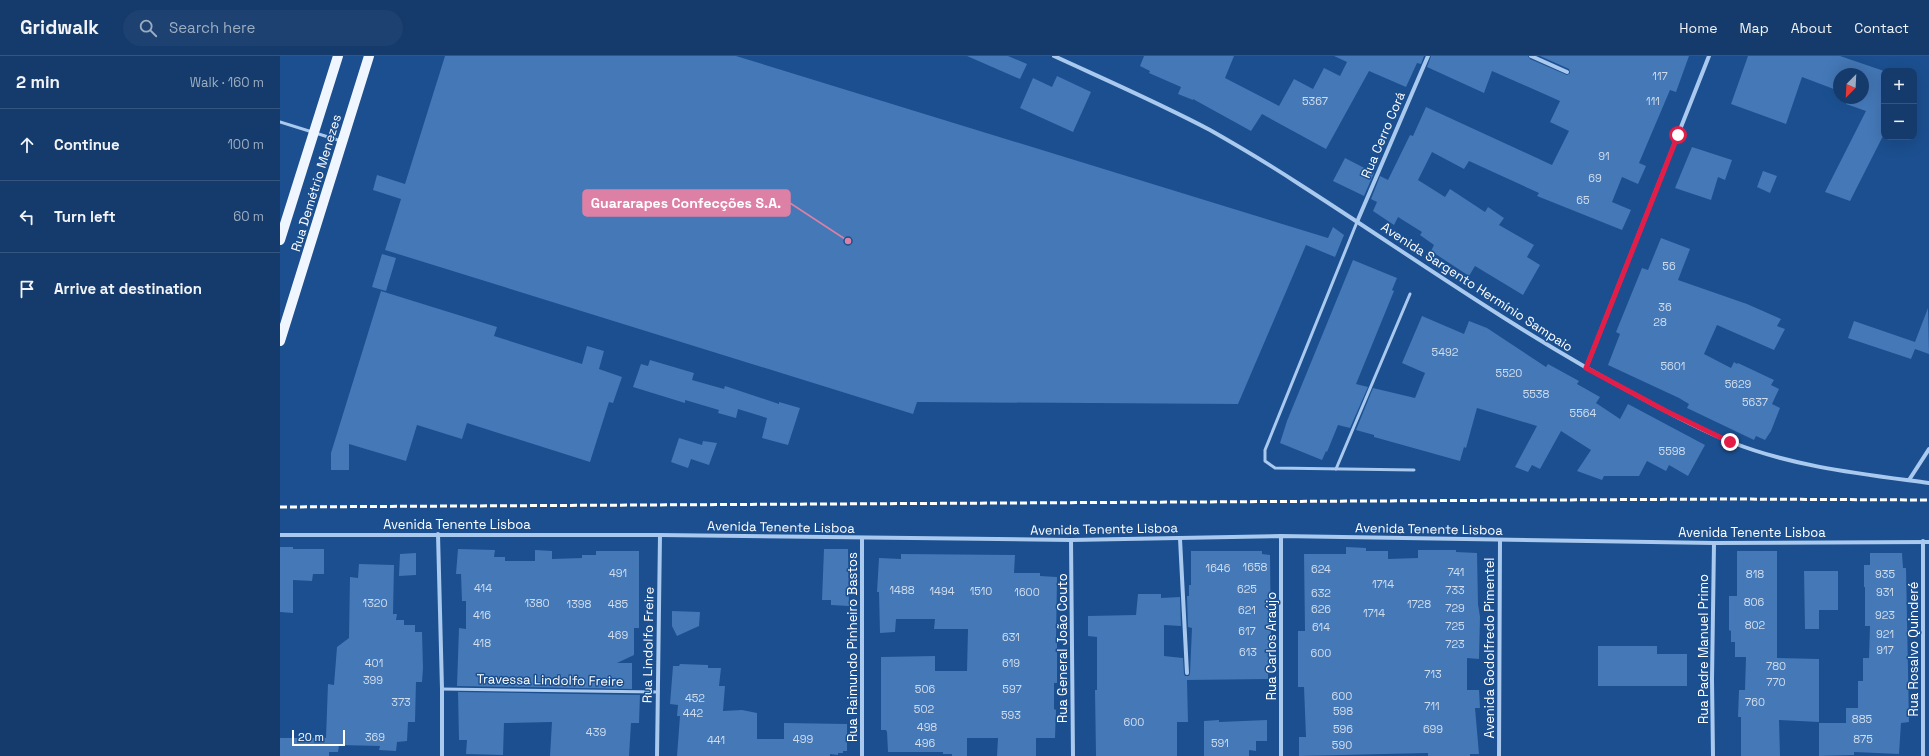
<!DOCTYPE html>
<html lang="en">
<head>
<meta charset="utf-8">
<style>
	:root { --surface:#143b6b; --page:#1d4271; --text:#f1f3f6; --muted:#9dadc1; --line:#33557e }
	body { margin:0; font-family:"Space Grotesk",sans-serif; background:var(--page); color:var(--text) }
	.controls { position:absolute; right:12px; top:12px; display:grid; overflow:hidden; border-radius:8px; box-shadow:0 4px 16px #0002 }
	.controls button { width:36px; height:36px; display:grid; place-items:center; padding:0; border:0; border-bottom:1px solid var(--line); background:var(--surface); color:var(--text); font:20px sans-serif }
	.compass { position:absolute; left:1553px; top:12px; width:36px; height:36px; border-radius:50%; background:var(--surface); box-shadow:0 4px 16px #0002; rotate:204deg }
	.scale { position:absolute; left:12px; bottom:10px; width:53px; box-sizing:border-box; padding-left:4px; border:2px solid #fff; border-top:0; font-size:11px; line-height:14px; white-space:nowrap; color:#fff; -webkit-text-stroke:3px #1b4f8f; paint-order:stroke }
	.stop { position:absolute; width:12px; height:12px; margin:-9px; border:3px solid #e11d48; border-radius:50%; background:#fff }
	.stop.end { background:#e11d48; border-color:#fff; box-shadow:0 1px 4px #0008 }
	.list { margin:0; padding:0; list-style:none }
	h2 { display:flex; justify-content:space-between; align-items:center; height:52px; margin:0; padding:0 16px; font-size:17px }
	h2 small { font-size:13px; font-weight:400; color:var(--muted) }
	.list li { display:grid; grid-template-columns:26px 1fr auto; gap:12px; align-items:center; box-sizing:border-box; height:72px; padding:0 16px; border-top:1px solid var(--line) }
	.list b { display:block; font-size:15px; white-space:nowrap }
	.list em { font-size:13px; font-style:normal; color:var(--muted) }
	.icon { flex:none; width:22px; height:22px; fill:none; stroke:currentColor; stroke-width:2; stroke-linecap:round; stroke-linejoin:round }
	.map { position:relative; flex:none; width:1649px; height:700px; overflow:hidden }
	header { display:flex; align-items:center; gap:24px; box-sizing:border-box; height:56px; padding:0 20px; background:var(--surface); border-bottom:1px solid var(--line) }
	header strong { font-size:19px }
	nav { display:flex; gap:22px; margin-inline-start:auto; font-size:14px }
	.search { width:280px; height:36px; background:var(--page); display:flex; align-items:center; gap:10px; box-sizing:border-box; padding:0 14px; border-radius:22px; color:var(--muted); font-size:15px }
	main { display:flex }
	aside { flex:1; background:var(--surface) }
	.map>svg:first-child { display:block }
</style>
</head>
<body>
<header>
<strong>Gridwalk</strong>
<div class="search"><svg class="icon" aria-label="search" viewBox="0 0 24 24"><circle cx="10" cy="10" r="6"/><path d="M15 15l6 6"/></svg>Search here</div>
<nav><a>Home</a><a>Map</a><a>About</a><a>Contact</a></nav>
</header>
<main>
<aside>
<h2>2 min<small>Walk · 160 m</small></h2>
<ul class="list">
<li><svg class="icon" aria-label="ahead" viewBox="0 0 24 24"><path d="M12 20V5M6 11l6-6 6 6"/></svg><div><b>Continue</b></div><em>100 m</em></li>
<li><svg class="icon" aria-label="left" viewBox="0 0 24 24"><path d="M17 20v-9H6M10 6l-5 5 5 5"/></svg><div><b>Turn left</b></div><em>60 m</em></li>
<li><svg class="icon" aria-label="arrive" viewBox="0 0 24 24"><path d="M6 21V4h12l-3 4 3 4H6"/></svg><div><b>Arrive at destination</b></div></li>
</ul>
</aside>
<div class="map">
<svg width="1649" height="700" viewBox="0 0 1649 700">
	<rect width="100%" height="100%" fill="#1b4f8f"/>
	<!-- building -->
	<g fill="#4478b7">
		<polygon points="165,0 456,0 1048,182 1053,171 1064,179 1055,201 1026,189 958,348 637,346 633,358 105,194 121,143 93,134 97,119 125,128"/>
		<polygon points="687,0 728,0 747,8 740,23"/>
		<polygon points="864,0 954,0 945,22 999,50 1014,23 1033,33 1044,12 1060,20 1067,6 1054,0 1144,0 1141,8 1137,7 1126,31 1089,15 1046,93 982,58 971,75 913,43 913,44 898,38 901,31 869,17 870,15 860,10"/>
		<polygon points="1151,0 1248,0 1250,3 1287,19 1290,17 1289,13 1260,0 1409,0 1396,36 1390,34 1359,107 1366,110 1358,128 1342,121 1332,146 1351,154 1342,174 1257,140 1259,137 1189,105 1184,113 1152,96 1138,124 1165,141 1170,133 1205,156 1208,151 1224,162 1219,169 1254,189 1247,201 1260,209 1243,239 1195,210 1189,220 1151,195 1154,189 1140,179 1142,176 1118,161 1114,169 1093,155 1097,146 1091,143 1100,120 1108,124 1130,79 1133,80 1146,51 1272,109 1289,75 1270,66 1280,45 1212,15 1204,37 1147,11"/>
		<polygon points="1468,0 1560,0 1604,15 1604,78 1570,145 1545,136 1586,55 1566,48 1568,42 1583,42 1583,18 1559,18 1559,35 1522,21 1506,68 1451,48"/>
		<polygon points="777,20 811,36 793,76 740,52 753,22 772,31"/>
		<polygon points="1412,91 1452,104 1445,124 1438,121 1431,144 1395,132"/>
		<polygon points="1065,102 1094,117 1084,140 1053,125"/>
		<polygon points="1483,115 1497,120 1490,137 1477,131"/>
		<polygon points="1381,182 1410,193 1398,224 1467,248 1501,263 1497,270 1505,273 1494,294 1437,269 1424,298 1451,312 1454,306 1457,308 1458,307 1494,324 1491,329 1499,333 1492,348 1500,352 1491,375 1485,384 1476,380 1474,384 1407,352 1409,348 1399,342 1328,309 1340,278 1336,276 1362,212 1368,214"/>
		<polygon points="102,198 116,202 106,235 92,231"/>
		<polygon points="1073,204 1117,222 1112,234 1114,235 1076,328 1088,331 1070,372 1058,369 1047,396 1046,395 1042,404 1000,387 1007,365"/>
		<polygon points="101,235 217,271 214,280 302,308 307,290 324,295 319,313 342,321 333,347 329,346 310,406 187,367 182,383 137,369 126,405 69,388 69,414 51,414 51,397"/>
		<polygon points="1648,252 1649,298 1635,293 1631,303 1568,282 1574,265 1635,286"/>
		<polygon points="1142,260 1184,278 1189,265 1207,272 1266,311 1268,308 1299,325 1297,328 1320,341 1316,347 1340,363 1348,348 1425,389 1408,420 1389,409 1386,415 1367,405 1359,420 1324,420 1322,424 1297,415 1311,394 1281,375 1260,413 1252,409 1248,416 1235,411 1257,370 1197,352 1186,392 1184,391 1180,405 1094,381 1094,379 1076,374 1093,332 1135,342 1145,317 1122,307"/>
		<polygon points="370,304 414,317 412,324 444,333 445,330 499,348 499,346 520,352 508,389 482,382 487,362 458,353 456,362 438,357 439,354 405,344 405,347 353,331 361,308 368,310"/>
		<polygon points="399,382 422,389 423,385 437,387 429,409 411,403 408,412 391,406"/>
		<polygon points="0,491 13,491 13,493 44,493 44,518 33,518 32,525 13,524 13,557 0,556"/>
		<polygon points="1066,491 1086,492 1086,495 1108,495 1108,503 1138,502 1138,494 1176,494 1176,496 1197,497 1198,548 1200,561 1199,603 1187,602 1187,634 1199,634 1200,652 1195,652 1199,698 1190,698 1190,700 1148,700 1148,697 1019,700 1019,681 1026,681 1024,631 1018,631 1018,575 1025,575 1024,498 1066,498"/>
		<polygon points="178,493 215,494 214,501 225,501 225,505 255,505 255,494 272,495 272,503 302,502 302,499 316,499 316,495 359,495 359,572 354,572 354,599 337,607 352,607 352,633 177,630 179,572 186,573 186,545 182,545 181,518 176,518"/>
		<polygon points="544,493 568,493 569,550 551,549 551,544 542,544"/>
		<polygon points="911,495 982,495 982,498 990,499 991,590 991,612 988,612 988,623 907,624 908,666 897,666 897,700 816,700 815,634 817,634 817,581 808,580 808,560 856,559 858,538 881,538 881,542 900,541 901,570 884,569 884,600 903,602 904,618 905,620 909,620 910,617 912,572 908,571 907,540 909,540 909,529 911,529"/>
		<polygon points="1457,495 1497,495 1497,602 1539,603 1539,666 1499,664 1500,700 1461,700 1461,661 1458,661 1459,634 1465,634 1466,601 1455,601 1455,586 1451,586 1451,575 1449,574 1449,540 1457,540"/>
		<polygon points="136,497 136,519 119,520 120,498"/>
		<polygon points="1590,497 1622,497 1623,512 1626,512 1629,666 1621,667 1619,698 1574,696 1574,699 1539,700 1539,667 1566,667 1566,652 1578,652 1578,625 1583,625 1583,602 1589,602 1590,570 1585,570 1585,531 1584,531 1584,509 1590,509"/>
		<polygon points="621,498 735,499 734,517 760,517 760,520 777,521 776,587 777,587 777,627 774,627 774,653 776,654 775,682 756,682 756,700 717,700 718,682 687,682 687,700 672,700 672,698 663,698 663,696 608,696 607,676 606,674 601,674 601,601 655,600 655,615 687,615 688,573 654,573 655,563 616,563 615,576 600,577 599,536 597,536 599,502 621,503"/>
		<polygon points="79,508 114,509 113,558 117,558 116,564 124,564 124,569 135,569 135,576 142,576 143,612 142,626 136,626 135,666 128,666 127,685 117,686 116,695 99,694 100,690 59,689 58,696 49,696 49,700 0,700 0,682 46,682 48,628 54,629 57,591 69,582 70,521 78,522"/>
		<polygon points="1524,515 1558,515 1558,554 1539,554 1539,573 1525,573"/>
		<polygon points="392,555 420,556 419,570 397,580 392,570"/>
		<polygon points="1318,590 1377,590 1377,598 1407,598 1407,630 1318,630"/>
		<polygon points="400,608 428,609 428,612 441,612 439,630 445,630 443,655 462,654 477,657 477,683 504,683 504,667 567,668 567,695 563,695 563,697 558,697 558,699 550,698 550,700 397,700 400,660 397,660 398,649 390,648 393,610 399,610"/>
		<polygon points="178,636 358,639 360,639 359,667 351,667 349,700 270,700 272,666 224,667 223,699 186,698 187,684 179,684"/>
		<polygon points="939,664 939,666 987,664 987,685 976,685 976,695 969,694 969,700 924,700 924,665"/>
	</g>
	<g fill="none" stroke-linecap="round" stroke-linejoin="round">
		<!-- service -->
		<g stroke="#a9c9ee" stroke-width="3">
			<polyline points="0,66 61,85"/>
			<polyline points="1077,166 985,394 985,405 995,412 1134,414"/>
			<polyline points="1056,413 1130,238"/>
			<polyline points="162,633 378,636"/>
		</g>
		<!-- minor -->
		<g stroke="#a9c9ee" stroke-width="4">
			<path d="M774,0c52,24 105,47 156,74 30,17 60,35 89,54 111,71 218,148 335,210 31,17 64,35 97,48 63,25 131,32 198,41"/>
			<polyline points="1251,0 1287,16"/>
			<polyline points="1077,166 1148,0"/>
			<polyline points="1306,312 1429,0"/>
			<polyline points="1629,424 1649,393"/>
			<polyline points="158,478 162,633 162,700"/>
			<polyline points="0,479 380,479 791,484 1001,480 1434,487 1649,486"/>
			<polyline points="582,483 582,700"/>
			<polyline points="900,483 907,617"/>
			<polyline points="791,484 793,700"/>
			<polyline points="1643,485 1643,700"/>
			<polyline points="377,700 380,479"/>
			<polyline points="1001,700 1001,480"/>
			<polyline points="1219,700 1220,484"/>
			<polyline points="1433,700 1432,623 1434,487"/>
		</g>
		<!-- primary -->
		<g stroke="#f0f6ff" stroke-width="10">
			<polyline points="0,184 58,0"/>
			<polyline points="0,285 89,0"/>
		</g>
		<!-- rail -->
		<polyline stroke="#fff" stroke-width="3" stroke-dasharray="7 3" stroke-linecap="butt" points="0,451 1452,443 1649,444"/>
	</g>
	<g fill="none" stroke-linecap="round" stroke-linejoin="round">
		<!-- route -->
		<polyline stroke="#e11d48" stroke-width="5" points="1398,79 1306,312 1386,355 1450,386"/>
	</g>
	<g text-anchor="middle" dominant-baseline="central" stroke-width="3" stroke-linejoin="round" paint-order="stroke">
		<!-- number labels -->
		<g font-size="11" fill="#d0dded">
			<text x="1380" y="20">117</text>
			<text x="1035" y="45">5367</text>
			<text x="1373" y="45">111</text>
			<text x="1324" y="100">91</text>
			<text x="1315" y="122">69</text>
			<text x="1303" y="144">65</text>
			<text x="1389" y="210">56</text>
			<text x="1385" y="251">36</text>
			<text x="1380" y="266">28</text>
			<text x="1165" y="296">5492</text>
			<text x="1393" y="310">5601</text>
			<text x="1229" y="317">5520</text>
			<text x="1458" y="328">5629</text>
			<text x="1256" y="338">5538</text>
			<text x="1475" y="346">5637</text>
			<text x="1303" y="357">5564</text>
			<text x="1392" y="395">5598</text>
			<text x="975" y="511">1658</text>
			<text x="938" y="512">1646</text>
			<text x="1041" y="513">624</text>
			<text x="1176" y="516">741</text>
			<text x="338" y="517">491</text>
			<text x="1475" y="518">818</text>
			<text x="1605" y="518">935</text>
			<text x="1103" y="528">1714</text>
			<text x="203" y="532">414</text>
			<text x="967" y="533">625</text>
			<text x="622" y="534">1488</text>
			<text x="1175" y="534">733</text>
			<text x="662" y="535">1494</text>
			<text x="701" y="535">1510</text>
			<text x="747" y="536">1600</text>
			<text x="1605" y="536">931</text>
			<text x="1041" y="537">632</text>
			<text x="1474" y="546">806</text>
			<text x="95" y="547">1320</text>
			<text x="257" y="547">1380</text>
			<text x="299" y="548">1398</text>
			<text x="338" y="548">485</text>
			<text x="1139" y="548">1728</text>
			<text x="1175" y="552">729</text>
			<text x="1041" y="553">626</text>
			<text x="967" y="554">621</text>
			<text x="1094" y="557">1714</text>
			<text x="202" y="559">416</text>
			<text x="1605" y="559">923</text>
			<text x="1475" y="569">802</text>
			<text x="1175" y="570">725</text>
			<text x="1041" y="571">614</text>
			<text x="967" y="575">617</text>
			<text x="1605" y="578">921</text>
			<text x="338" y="579">469</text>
			<text x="731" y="581">631</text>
			<text x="202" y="587">418</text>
			<text x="1175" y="588">723</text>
			<text x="1605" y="594">917</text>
			<text x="968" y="596">613</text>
			<text x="1041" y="597">600</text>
			<text x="94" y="607">401</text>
			<text x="731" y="607">619</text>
			<text x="1496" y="610">780</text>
			<text x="1153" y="618">713</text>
			<text x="93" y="624">399</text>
			<text x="1496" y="626">770</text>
			<text x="645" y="633">506</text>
			<text x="732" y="633">597</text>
			<text x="1062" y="640">600</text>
			<text x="415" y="642">452</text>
			<text x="121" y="646">373</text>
			<text x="1475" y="646">760</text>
			<text x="1152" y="650">711</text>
			<text x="644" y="653">502</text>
			<text x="1063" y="655">598</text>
			<text x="413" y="657">442</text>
			<text x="731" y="659">593</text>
			<text x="1582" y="663">885</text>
			<text x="854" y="666">600</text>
			<text x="647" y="671">498</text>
			<text x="1063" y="673">596</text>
			<text x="1153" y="673">699</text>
			<text x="316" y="676">439</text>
			<text x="95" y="681">369</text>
			<text x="523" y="683">499</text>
			<text x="1583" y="683">875</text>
			<text x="436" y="684">441</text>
			<text x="645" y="687">496</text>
			<text x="940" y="687">591</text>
			<text x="1062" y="689">590</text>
		</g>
		<!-- street labels -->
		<g font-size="13" fill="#fff" stroke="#1b4f8f">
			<text transform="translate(1103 79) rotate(-67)">Rua Cerro Corá</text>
			<text transform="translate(36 127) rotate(-73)">Rua Demétrio Menezes</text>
			<text transform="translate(1197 231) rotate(33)">Avenida Sargento Hermínio Sampaio</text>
			<text x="177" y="468">Avenida Tenente Lisboa</text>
			<text transform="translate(501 471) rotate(1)">Avenida Tenente Lisboa</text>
			<text transform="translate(824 473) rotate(-1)">Avenida Tenente Lisboa</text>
			<text transform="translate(1149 473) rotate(1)">Avenida Tenente Lisboa</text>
			<text x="1472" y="476">Avenida Tenente Lisboa</text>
			<text transform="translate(368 589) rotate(-89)">Rua Lindolfo Freire</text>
			<text transform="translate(991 590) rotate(-90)">Rua Carlos Araújo</text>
			<text transform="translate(572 591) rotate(-90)">Rua Raimundo Pinheiro Bastos</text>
			<text transform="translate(782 592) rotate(-90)">Rua General João Couto</text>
			<text transform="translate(1209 592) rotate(-90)">Avenida Godolfredo Pimentel</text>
			<text transform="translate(1423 593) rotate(-90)">Rua Padre Manuel Primo</text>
			<text transform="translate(1633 593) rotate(-90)">Rua Rosalvo Quinderé</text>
			<text transform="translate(270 624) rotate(1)">Travessa Lindolfo Freire</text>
		</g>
	</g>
	<!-- callouts -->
	<path fill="none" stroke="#dd80a5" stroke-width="1.5" d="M568 185L510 147"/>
	<circle fill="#dd80a5" stroke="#1b4f8f" stroke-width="1.5" cx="568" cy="185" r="4"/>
	<rect fill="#dd80a5" stroke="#dd80a5" stroke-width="1.5" x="303" y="134" width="207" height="26" rx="4"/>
	<g font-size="14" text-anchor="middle" font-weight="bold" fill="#fff">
		<text x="406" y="152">Guararapes Confecções S.A.</text>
	</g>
</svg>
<div class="controls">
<button>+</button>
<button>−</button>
</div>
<svg class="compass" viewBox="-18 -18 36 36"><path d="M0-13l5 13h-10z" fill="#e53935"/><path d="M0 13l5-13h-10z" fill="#9dadc1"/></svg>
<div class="scale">20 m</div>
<div class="stop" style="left:1398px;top:79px"></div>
<div class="stop end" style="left:1450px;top:386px"></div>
</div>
</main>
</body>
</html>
